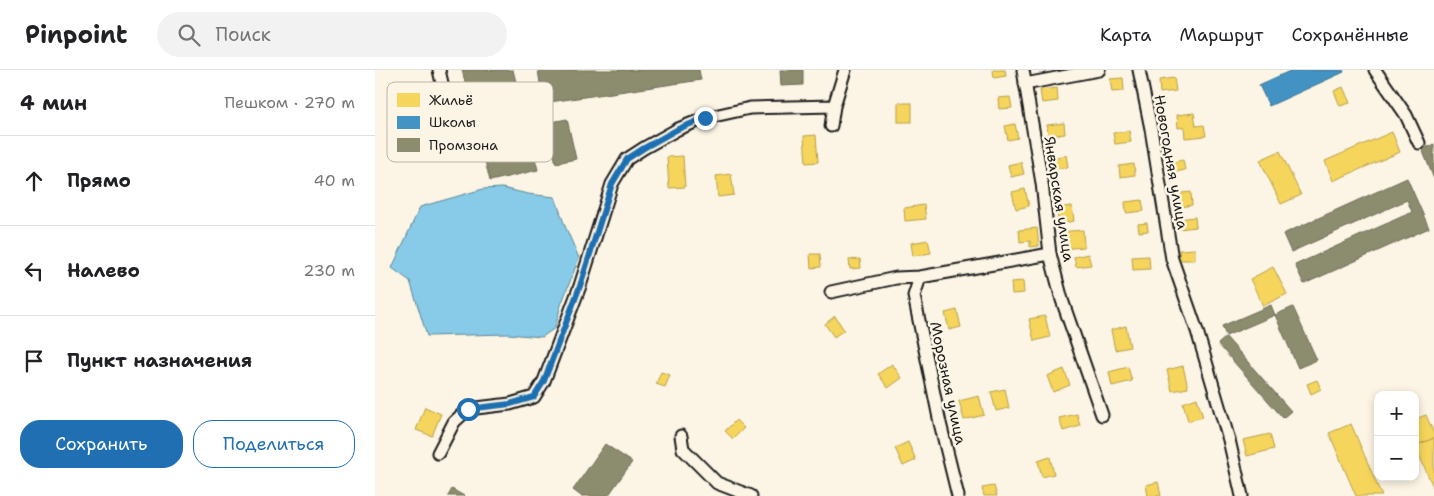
<!DOCTYPE html>
<html lang="ru">
<head>
<meta charset="utf-8">
<style>
	:root { --surface:#fff; --page:#f2f2f2; --text:#202124; --muted:#757577; --line:#e0e0e0; --accent:#1f6fb2 }
	body { margin:0; font-family:"Shantell Sans",sans-serif; background:var(--page); color:var(--text) }
	.controls { position:absolute; right:15px; bottom:15px; display:grid; overflow:hidden; border-radius:10px; box-shadow:0 2px 8px #0003 }
	.controls button { width:45px; height:45px; display:grid; place-items:center; padding:0; border:0; border-bottom:1px solid var(--line); background:var(--surface); color:var(--text); font:25px sans-serif }
	.stop { position:absolute; width:15px; height:15px; margin:-11px; border:4px solid #1f6fb2; border-radius:50%; background:#fff }
	.stop.end { background:#1f6fb2; border-color:#fff; box-shadow:0 1px 5px #0008 }
	.list { margin:0; padding:0; list-style:none }
	h2 { display:flex; justify-content:space-between; align-items:center; height:65px; margin:0; padding:0 20px; font-size:21px }
	h2 small { font-size:16px; font-weight:400; color:var(--muted) }
	.list li { display:grid; grid-template-columns:32px 1fr auto; gap:15px; align-items:center; box-sizing:border-box; height:90px; padding:0 20px; border-top:1px solid var(--line) }
	.list b { display:block; font-size:19px; white-space:nowrap }
	.list em { font-size:16px; font-style:normal; color:var(--muted) }
	.actions { display:flex; gap:10px; padding:15px 20px }
	.actions a { flex:1; padding:11px 0; border:1px solid var(--accent); border-radius:20px; text-align:center; font-size:18px; color:var(--accent) }
	.actions .main { background:var(--accent); color:#fff }
	.icon { flex:none; width:28px; height:28px; fill:none; stroke:currentColor; stroke-width:2; stroke-linecap:round; stroke-linejoin:round }
	.map { position:relative; flex:none; width:1059px; height:426px; overflow:hidden }
	header { display:flex; align-items:center; gap:30px; box-sizing:border-box; height:70px; padding:0 25px; background:var(--surface); border-bottom:1px solid var(--line) }
	header strong { font-size:24px }
	nav { display:flex; gap:28px; margin-inline-start:auto; font-size:18px }
	.search { width:350px; height:45px; background:var(--page); display:flex; align-items:center; gap:12px; box-sizing:border-box; padding:0 18px; border-radius:28px; color:var(--muted); font-size:19px }
	main { display:flex }
	aside { flex:1; background:var(--surface) }
	.map>svg:first-child { display:block }
</style>
</head>
<body>
<header>
<strong>Pinpoint</strong>
<div class="search"><svg class="icon" aria-label="search" viewBox="0 0 24 24"><circle cx="10" cy="10" r="6"/><path d="M15 15l6 6"/></svg>Поиск</div>
<nav><a>Карта</a><a>Маршрут</a><a>Сохранённые</a></nav>
</header>
<main>
<aside>
<h2>4 мин<small>Пешком · 270 m</small></h2>
<ul class="list">
<li><svg class="icon" aria-label="ahead" viewBox="0 0 24 24"><path d="M12 20V5M6 11l6-6 6 6"/></svg><div><b>Прямо</b></div><em>40 m</em></li>
<li><svg class="icon" aria-label="left" viewBox="0 0 24 24"><path d="M17 20v-9H6M10 6l-5 5 5 5"/></svg><div><b>Налево</b></div><em>230 m</em></li>
<li><svg class="icon" aria-label="arrive" viewBox="0 0 24 24"><path d="M6 21V4h12l-3 4 3 4H6"/></svg><div><b>Пункт назначения</b></div></li>
</ul>
<div class="actions"><a class="main">Сохранить</a><a>Поделиться</a></div>
</aside>
<div class="map">
<svg width="1059" height="426" viewBox="0 0 1059 426">
	<rect width="100%" height="100%" fill="#fcf5e5"/>
	<filter id="ink" filterUnits="userSpaceOnUse"><feTurbulence type="fractalNoise" baseFrequency=".02" numOctaves="2"/><feDisplacementMap in="SourceGraphic" scale="10" xChannelSelector="R" yChannelSelector="G"/><feConvolveMatrix kernelMatrix="1 2 1 2 8 2 1 2 1" color-interpolation-filters="sRGB"/></filter>
	<g filter="url(#ink)">
		<!-- water -->
		<polygon fill="#87cbe8" stroke="#5c8596" points="127,118 153,124 180,127 190,156 204,188 186,235 180,258 167,267 133,264 52,266 35,211 17,198 45,137 108,119"/>
		<!-- homes -->
		<g fill="#f6d55c" stroke="#b59e49">
			<polygon points="618,0 630,0 631,6 619,8"/>
			<polygon points="748,8 749,21 737,22 735,9"/>
			<polygon points="799,8 801,21 785,23 784,10"/>
			<polygon points="968,17 975,33 965,36 959,21"/>
			<polygon points="682,18 683,31 667,33 665,20"/>
			<polygon points="635,27 637,38 624,39 623,28"/>
			<rect x="523" y="33" width="14" height="19"/>
			<polygon points="819,43 821,56 829,55 831,66 810,68 809,57 803,58 802,45"/>
			<polygon points="689,53 690,64 673,66 672,55"/>
			<polygon points="640,54 643,68 633,70 630,56"/>
			<polygon points="754,61 756,72 740,74 738,63"/>
			<polygon points="1017,62 1025,82 958,111 950,91"/>
			<polygon points="441,65 443,92 431,93 429,66"/>
			<polygon points="905,81 926,125 906,134 885,90"/>
			<polygon points="691,85 693,97 679,99 677,88"/>
			<polygon points="308,86 310,117 294,118 292,87"/>
			<polygon points="808,90 810,100 796,103 794,93"/>
			<polygon points="646,92 649,104 636,107 633,95"/>
			<polygon points="759,94 760,105 745,107 744,96"/>
			<polygon points="356,104 359,125 343,127 341,106"/>
			<polygon points="650,119 654,136 641,139 637,122"/>
			<polygon points="816,122 817,135 801,138 798,124"/>
			<polygon points="767,130 769,141 751,143 750,132"/>
			<polygon points="549,135 551,149 530,151 529,138"/>
			<polygon points="697,136 699,151 684,154 681,138"/>
			<polygon points="820,147 821,157 804,159 803,149"/>
			<polygon points="772,153 773,161 764,162 763,154"/>
			<polygon points="662,158 664,176 655,177 655,171 645,172 644,160"/>
			<polygon points="708,160 709,177 686,179 684,162"/>
			<polygon points="553,170 556,183 538,186 536,173"/>
			<polygon points="820,179 820,190 805,190 804,180"/>
			<polygon points="435,184 445,184 446,197 436,198"/>
			<polygon points="713,184 716,195 701,197 699,187"/>
			<polygon points="774,186 775,199 758,200 757,187"/>
			<polygon points="485,189 486,198 475,199 474,190"/>
			<polygon points="898,197 912,224 888,236 875,209"/>
			<polygon points="648,211 649,223 637,224 636,212"/>
			<polygon points="582,240 586,257 574,260 570,243"/>
			<polygon points="460,246 469,260 459,267 450,254"/>
			<polygon points="670,246 675,267 659,271 654,249"/>
			<polygon points="751,256 755,277 740,280 736,260"/>
			<polygon points="517,294 527,308 513,318 503,304"/>
			<polygon points="808,296 813,318 797,321 792,300"/>
			<polygon points="753,297 757,311 737,316 734,302"/>
			<polygon points="689,299 695,315 678,322 672,306"/>
			<polygon points="286,302 295,305 290,317 281,314"/>
			<polygon points="942,310 946,319 936,324 932,314"/>
			<polygon points="630,319 634,338 621,341 616,322"/>
			<polygon points="604,326 609,345 589,350 584,331"/>
			<polygon points="822,328 828,347 813,351 808,333"/>
			<polygon points="50,337 66,344 57,366 41,360"/>
			<polygon points="702,344 705,356 688,361 684,348"/>
			<polygon points="1051,345 1059,364 1059,368 1040,376 1040,349"/>
			<polygon points="361,350 369,358 358,369 350,361"/>
			<polygon points="976,354 1007,426 981,426 954,363"/>
			<polygon points="895,364 899,379 872,386 868,370"/>
			<polygon points="1059,368 1059,419 1040,376"/>
			<polygon points="533,372 541,390 528,396 520,378"/>
			<polygon points="675,387 679,404 667,407 663,391"/>
			<polygon points="783,412 786,426 773,426 771,415"/>
			<polygon points="619,416 622,426 609,426 607,418"/>
		</g>
		<!-- schools -->
		<polygon fill="#4393c3" stroke="#376f91" points="917,0 968,0 969,2 894,36 884,15"/>
		<!-- industry -->
		<g fill="#8c8c6e" stroke="#6a6a55">
			<polygon points="87,0 138,0 163,100 115,111"/>
			<polygon points="163,0 324,0 326,10 168,33"/>
			<polygon points="405,0 428,0 428,15 406,16"/>
			<polygon points="192,49 201,89 181,93 171,53"/>
			<polygon points="1059,74 1059,109 1047,79"/>
			<polygon points="1032,108 1054,158 929,214 920,195 1037,142 1032,130 916,182 908,164"/>
			<polygon points="896,235 900,245 851,266 847,256"/>
			<polygon points="918,237 942,290 923,298 900,245"/>
			<polygon points="851,267 916,341 908,348 843,274"/>
			<polygon points="230,374 257,392 233,426 206,426 198,420"/>
			<polygon points="77,419 89,426 73,426"/>
		</g>
		<g fill="none" stroke-linecap="round" stroke-linejoin="round">
			<defs>
				<g id="minor">
					<polyline points="64,0 67,13"/>
					<polyline points="648,0 667,113 675,184 687,230 727,345"/>
					<polyline points="764,0 776,59 797,189 822,261 854,370 867,426"/>
					<polyline points="1000,0 1031,45 1044,73"/>
					<polyline points="650,14 724,0"/>
					<polyline points="456,56 459,36"/>
					<polyline points="545,207 539,226 565,353 583,426"/>
					<polyline points="456,222 521,208 545,207 675,184"/>
					<polyline points="306,366 308,379 342,413 376,426"/>
					<polyline points="63,383 79,352 93,339 135,334 159,327 169,311 205,216 237,114 252,89 269,78 303,59 330,48 375,38 459,36 470,0"/>
				</g>
			</defs>
			<!-- minor casing -->
			<use href="#minor" stroke="#1c1c1c" stroke-width="15"/>
			<!-- minor -->
			<use href="#minor" stroke="#fcf5e5" stroke-width="11"/>
		</g>
	</g>
	<g fill="none" stroke-linecap="round" stroke-linejoin="round" filter="url(#ink)">
		<!-- route -->
		<polyline stroke="#1f6fb2" stroke-width="6" points="93,339 135,334 159,327 169,311 205,216 237,114 252,89 269,78 303,59 330,48"/>
	</g>
	<g text-anchor="middle" dominant-baseline="central" stroke-width="5" stroke-linejoin="round" paint-order="stroke">
		<!-- street labels -->
		<g font-size="15" fill="#1c1c1c" stroke="#fcf5e5">
			<text transform="translate(796 92) rotate(80)">Новогодняя улица</text>
			<text transform="translate(684 129) rotate(81)">Январская улица</text>
			<text transform="translate(573 313) rotate(78)">Морозная улица</text>
		</g>
	</g>
	<!-- legend -->
	<rect x="12" y="12" width="166" height="80" rx="8" fill="#fcf5e5" stroke="#b9b4a9" stroke-width="1"/>
	<rect x="22" y="23" width="23" height="14" fill="#f6d55c"/>
	<rect x="22" y="46" width="23" height="13" fill="#4393c3"/>
	<rect x="22" y="68" width="23" height="14" fill="#8c8c6e"/>
	<g font-size="14" fill="#1c1c1c">
		<text x="54" y="35">Жильё</text>
		<text x="54" y="57">Школы</text>
		<text x="54" y="80">Промзона</text>
	</g>
</svg>
<div class="controls">
<button>+</button>
<button>−</button>
</div>
<div class="stop" style="left:93px;top:339px"></div>
<div class="stop end" style="left:330px;top:48px"></div>
</div>
</main>
</body>
</html>
